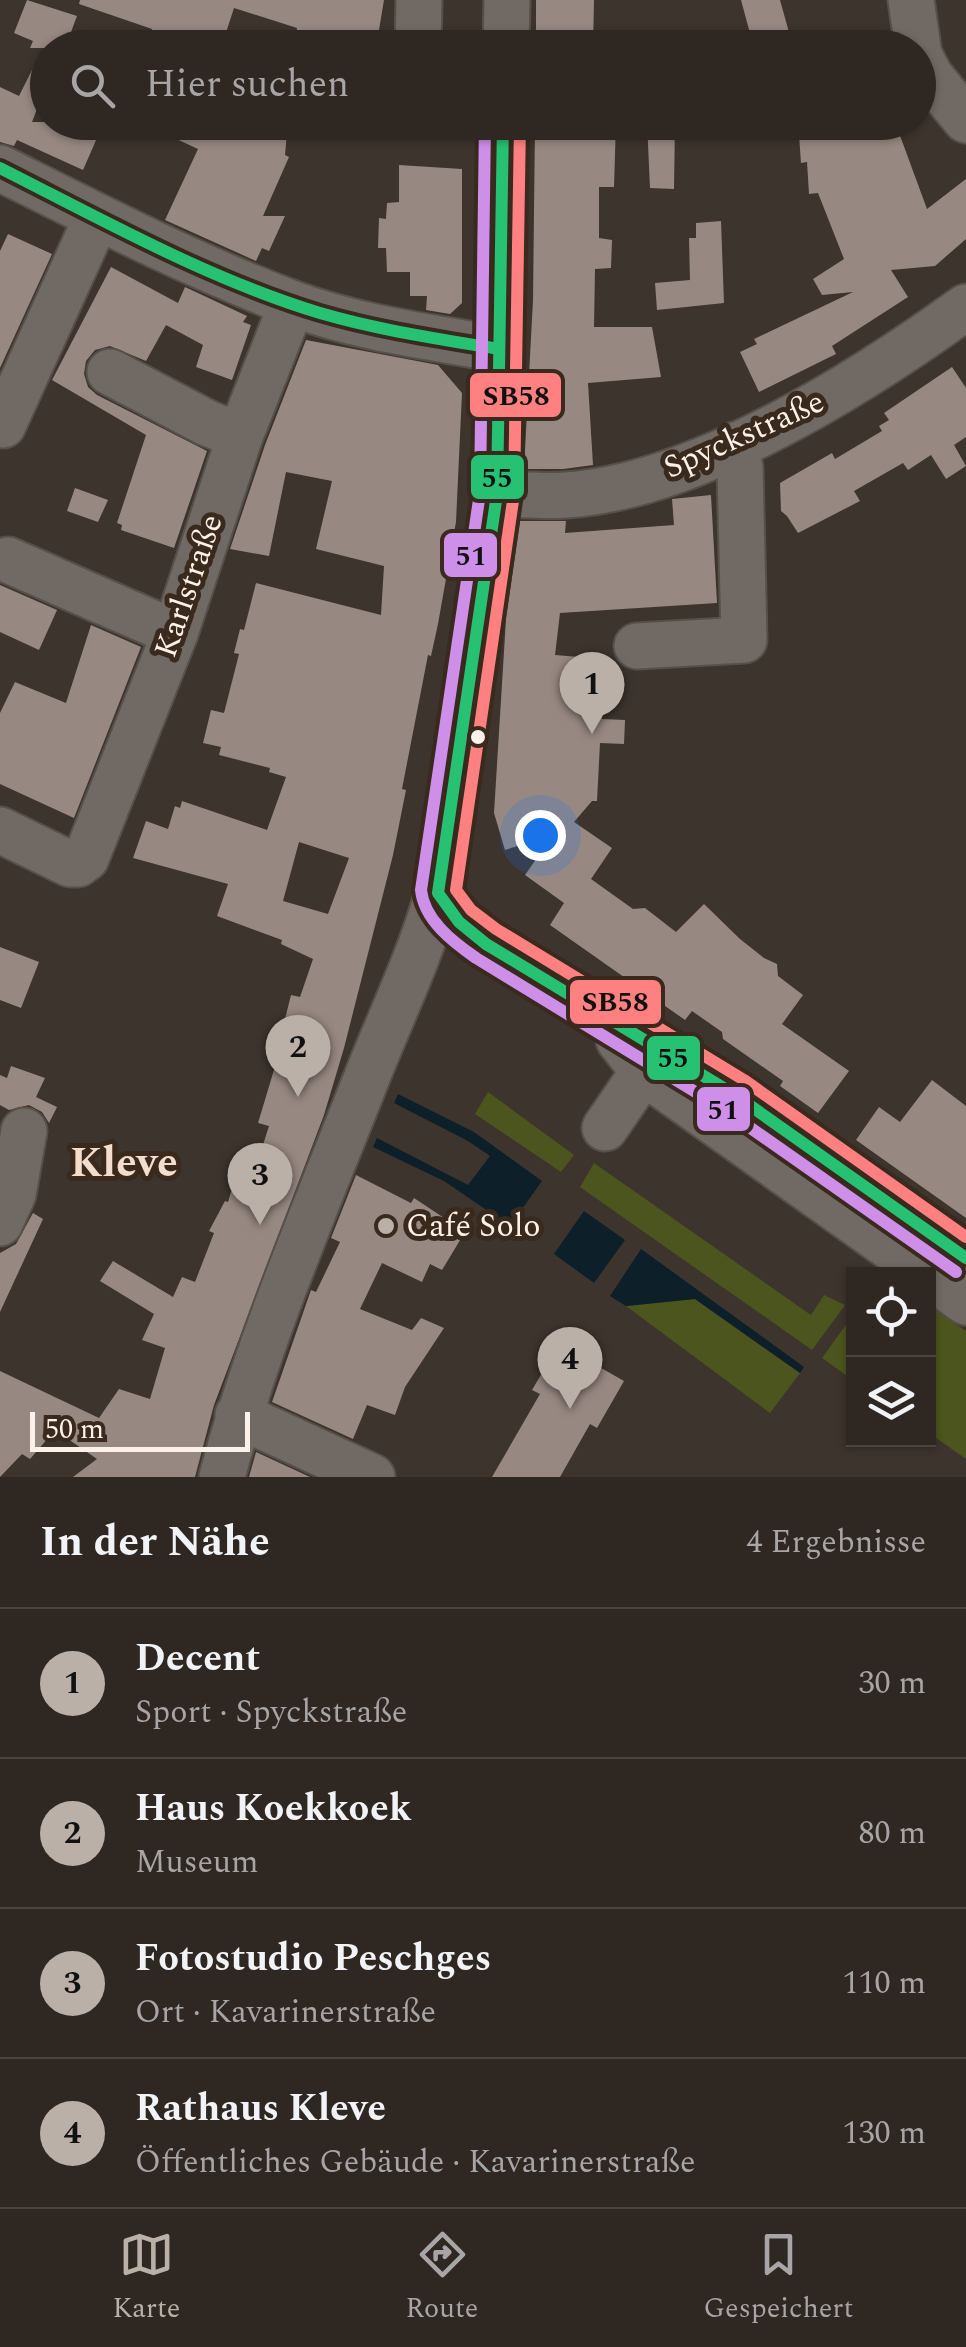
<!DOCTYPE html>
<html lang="de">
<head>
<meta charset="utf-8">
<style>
	:root { --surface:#2e2722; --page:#3a332f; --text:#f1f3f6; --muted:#a7a5a5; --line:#494440; --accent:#bab0a7 }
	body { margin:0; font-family:Spectral,serif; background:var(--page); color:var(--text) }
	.controls { position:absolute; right:30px; bottom:30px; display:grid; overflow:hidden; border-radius:0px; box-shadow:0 2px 8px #0004 }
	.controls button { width:90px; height:90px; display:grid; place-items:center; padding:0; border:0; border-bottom:2px solid var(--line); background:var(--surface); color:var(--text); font:50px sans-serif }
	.scale { position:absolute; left:30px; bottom:25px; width:220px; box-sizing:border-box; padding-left:10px; border:5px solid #fdf2e9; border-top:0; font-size:28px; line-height:35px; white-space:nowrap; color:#fdf2e9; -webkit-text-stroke:8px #3a291d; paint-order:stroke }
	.you { position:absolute; left:540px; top:835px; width:35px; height:35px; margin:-25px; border:8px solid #fff; border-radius:50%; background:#1a73e8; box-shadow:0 0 0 15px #1a73e833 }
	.badge { display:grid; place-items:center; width:65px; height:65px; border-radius:50%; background:var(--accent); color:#111; font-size:32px; font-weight:700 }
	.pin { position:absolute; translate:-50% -82px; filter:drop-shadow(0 2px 5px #0008) }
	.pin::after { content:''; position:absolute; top:52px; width:35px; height:30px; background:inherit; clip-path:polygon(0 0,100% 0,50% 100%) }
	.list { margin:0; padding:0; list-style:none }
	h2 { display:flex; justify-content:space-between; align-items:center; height:130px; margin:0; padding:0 40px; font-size:42px }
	h2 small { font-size:32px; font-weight:400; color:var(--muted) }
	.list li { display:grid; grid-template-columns:65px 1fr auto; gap:30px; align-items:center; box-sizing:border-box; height:150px; padding:0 40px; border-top:2px solid var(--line) }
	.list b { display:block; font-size:38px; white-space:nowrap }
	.list p { margin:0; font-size:32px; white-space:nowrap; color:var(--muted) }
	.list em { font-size:32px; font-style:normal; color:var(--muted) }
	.icon { flex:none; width:55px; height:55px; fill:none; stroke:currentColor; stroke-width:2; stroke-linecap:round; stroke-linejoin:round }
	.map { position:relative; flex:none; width:966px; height:1477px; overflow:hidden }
	.search { position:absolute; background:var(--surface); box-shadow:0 2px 8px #0004; left:30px; right:30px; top:30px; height:110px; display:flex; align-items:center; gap:25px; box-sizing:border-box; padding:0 35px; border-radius:55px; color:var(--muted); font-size:38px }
	.sheet { height:730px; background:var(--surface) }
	nav { display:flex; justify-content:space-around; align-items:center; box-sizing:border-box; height:140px; border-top:2px solid var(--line); background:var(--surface); font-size:28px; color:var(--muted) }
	nav a { display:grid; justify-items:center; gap:5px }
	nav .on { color:var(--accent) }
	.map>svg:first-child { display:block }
</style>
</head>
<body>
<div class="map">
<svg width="966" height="1477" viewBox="0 0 966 1477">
	<rect width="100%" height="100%" fill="#3d342d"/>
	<!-- green -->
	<g fill="#4c551d">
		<polygon points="488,1092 574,1155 561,1172 475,1114"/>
		<polygon points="594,1163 811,1315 824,1295 845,1305 812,1350 580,1187"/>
		<polygon points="695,1299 800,1373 770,1413 626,1306"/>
		<polygon points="928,1305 966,1331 966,1459 929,1433"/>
		<polygon points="853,1315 853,1380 822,1358"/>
	</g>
	<!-- water -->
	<g fill="#0d1f29">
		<polygon points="398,1094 474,1132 542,1181 510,1226 444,1181 373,1147 377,1138 468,1185 490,1156 468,1141 394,1103"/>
		<polygon points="584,1211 625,1240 594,1283 554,1254"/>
		<polygon points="641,1249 804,1367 800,1373 695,1299 626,1306 610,1296"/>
	</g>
	<!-- building -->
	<g fill="#988882" fill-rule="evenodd">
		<polygon points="27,0 77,16 65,48 30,48 33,41 14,33"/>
		<polygon points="80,0 384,0 376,48 295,45 297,28 234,8 221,48 202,48 179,39 158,48 145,48 152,29 79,4"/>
		<polygon points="536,0 594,0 593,48 536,48"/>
		<polygon points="741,0 780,0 792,43 776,48 754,48"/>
		<polygon points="39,56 48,60 48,80 32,122 104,122 83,170 17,140 14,146 0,142 0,87 19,96"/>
		<polygon points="140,122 206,122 248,139 249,122 288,122 285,155 289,157 263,216 285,216 269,251 262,248 256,261 165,220 198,149"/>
		<polygon points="535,122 616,122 614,187 599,187 599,238 612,240 611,268 595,269 594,327 652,327 661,377 588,383 593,465 563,469 524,469 533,300"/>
		<polygon points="647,122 675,122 674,189 650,188"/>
		<polygon points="858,122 895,122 927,209 966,179 966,239 935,266 891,270 908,297 832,346 836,354 759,392 740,352 757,344 754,339 853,292 822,295 813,279 844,259 818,193 809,194 807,162 801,163 799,135 861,130"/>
		<polygon points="399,165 462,169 462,303 450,314 426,310 427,296 410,296 410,272 387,272 386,248 378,248 379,218 386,219 387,203 399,202"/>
		<polygon points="721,221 724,303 657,310 655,283 690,280 689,238 696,238 696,223"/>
		<polygon points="8,234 52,254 0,368 0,251"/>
		<polygon points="111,267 178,303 185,287 247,316 243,322 251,325 232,380 196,367 203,345 166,325 146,361 110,346 95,350 86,361 84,374 88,387 97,395 207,451 174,548 121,530 122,525 117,523 146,435 52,380"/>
		<path d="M306,340l132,25 24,28 -6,129 -18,102 -7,32 -3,-1 -26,134 4,1 -13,65 -49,193 -20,67 -110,290 -19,72h-122l24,-18 -42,-29 -25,29 -8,-5 -22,23v-106l99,47 20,-29 31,10 15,-51 -23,-8 12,-26 -54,-33 13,-20 60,36 9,-20 13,5 19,-49 -5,-2 16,-30 3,1 5,-17 10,4 3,-17 8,1 15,-47 -11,-3 31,-103 -4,-1 6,-24 9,2 13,-38 -32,-15 1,-4 -65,-24 11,-32 -95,-26 13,-37 22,8 7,-23 5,2 2,-7 85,29 19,-53 -17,-5 1,-4 -51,-13 2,-8 -18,-4 8,-33 13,3 15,-59 -5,-1 6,-24 4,1 12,-47 125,32 3,-49 -68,-17 16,-68 -46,-9 -17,84 -39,-7 35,-104zM299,842l50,16 -21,56 -45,-13z"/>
		<polygon points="952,367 966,388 966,437 954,445 966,466 946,479 931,455 908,470 903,463 854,491 860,501 798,533 787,516 781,511 780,483 832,453 835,459 882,431 879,426 889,420 884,413"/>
		<polygon points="75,488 108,500 98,522 67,511"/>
		<polygon points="711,495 717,603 560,613 555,655 592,658 591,676 604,676 602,719 625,720 624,744 600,743 597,801 592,801 574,822 612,848 591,879 633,909 645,908 676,932 704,904 740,939 764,958 777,964 778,976 803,995 782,1024 849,1071 818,1113 780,1086 783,1081 723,1039 722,1032 692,1011 685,1020 550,925 564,903 525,875 553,835 505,850 494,813 506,619 520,521 566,521 565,533 674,525 672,499"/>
		<polygon points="0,585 57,610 39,650 0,632"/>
		<polygon points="91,625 141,647 74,818 0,784 0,713 15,682 66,703"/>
		<polygon points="0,947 39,962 21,1008 0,1000"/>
		<polygon points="11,1066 45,1078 36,1097 57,1107 49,1123 42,1112 29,1105 9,1110 0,1105 0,1075 7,1078"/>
		<polygon points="932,1080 966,1106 966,1218 856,1140 879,1107 900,1122"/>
		<polygon points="356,1175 411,1203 414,1198 465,1232 442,1270 430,1264 422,1282 382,1263 360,1309 412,1330 421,1318 444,1328 405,1387 395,1415 367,1405 353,1439 272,1402 311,1290 316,1292 340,1242 331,1238"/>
		<polygon points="33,1213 43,1219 0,1312 0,1253 16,1244"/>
		<polygon points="559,1344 624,1381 597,1428 590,1424 560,1477 492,1477 540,1394 532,1390"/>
		<polygon points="256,1452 310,1477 249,1477"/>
	</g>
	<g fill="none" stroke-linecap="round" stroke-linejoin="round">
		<defs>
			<g id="minor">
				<polyline points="911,0 918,48"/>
				<polyline points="418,48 419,0"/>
				<polyline points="506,48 507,0"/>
				<polyline points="918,53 930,76 966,120"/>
				<path d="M0,168c94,47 193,98 291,135 66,25 139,34 208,46"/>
				<polyline points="110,372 207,423 240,436"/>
				<polyline points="3,425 97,217"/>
				<path d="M497,494c23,0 47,3 69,1 131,-8 296,-113 400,-188"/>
				<polyline points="8,560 175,633"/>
				<polyline points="637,646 744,640 740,468 735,445"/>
				<polyline points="0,830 70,864 78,864 86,858 175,633 240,436 292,304"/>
				<path d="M438,893c12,24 27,36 48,51l249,151 231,163"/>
				<polyline points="619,1040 645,1073 928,1274"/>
				<polyline points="605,1128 633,1087 659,1063 667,1068"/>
				<polyline points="0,1223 13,1194 24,1131"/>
				<polyline points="928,1275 966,1302"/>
				<polyline points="238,1415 372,1477"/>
				<path d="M222,1477c36,-136 93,-268 145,-400 24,-61 53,-120 71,-184l59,-399 4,-169 -2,-96 4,-107"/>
			</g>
		</defs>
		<!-- minor casing -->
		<use href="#minor" stroke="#575049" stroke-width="49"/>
		<!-- minor -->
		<use href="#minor" stroke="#716a64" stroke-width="45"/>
		<defs>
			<g id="bus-1">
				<polyline points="503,122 497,494 438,893 459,922 486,944 735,1095 966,1258"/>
				<path d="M0,168c103,52 208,111 320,145 58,17 119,26 179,36"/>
			</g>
			<path id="bus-2" d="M485,122l-5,371 -59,397c3,30 32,52 55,68l249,152 231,162"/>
			<polyline id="bus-3" points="520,123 514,494 456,890 471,910 496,929 744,1080 966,1237"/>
		</defs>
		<!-- bus-1 casing -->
		<use href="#bus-1" stroke="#3a291d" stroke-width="20"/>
		<!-- bus-2 casing -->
		<use href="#bus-2" stroke="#3a291d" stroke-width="20"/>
		<!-- bus-3 casing -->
		<use href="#bus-3" stroke="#3a291d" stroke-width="20"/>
		<!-- bus-1 -->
		<use href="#bus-1" stroke="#26c172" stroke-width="12"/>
		<!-- bus-2 -->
		<use href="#bus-2" stroke="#ce8fe9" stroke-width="12"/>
		<!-- bus-3 -->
		<use href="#bus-3" stroke="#ff8080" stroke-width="12"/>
	</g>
	<!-- markers -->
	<circle fill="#fdf2e9" stroke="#3a291d" stroke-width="4" cx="478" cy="737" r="9"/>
	<circle fill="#bab0a7" stroke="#3a291d" stroke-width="4" cx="386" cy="1226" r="10"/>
	<g text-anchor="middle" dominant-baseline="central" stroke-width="10" stroke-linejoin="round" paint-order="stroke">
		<!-- street labels -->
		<g font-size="32" fill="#fdf2e9" stroke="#3a291d">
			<text transform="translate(744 435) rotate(-24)">Spyckstraße</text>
			<text transform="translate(189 586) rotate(-71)">Karlstraße</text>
		</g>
		<!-- poi labels -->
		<g font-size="32" fill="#fdf2e9" stroke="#3a291d" text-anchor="start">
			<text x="406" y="1226">Café Solo</text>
		</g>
		<!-- district labels -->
		<g font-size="42" font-weight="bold" fill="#f3ddcc" stroke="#3a291d">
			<text x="124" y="1163">Kleve</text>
		</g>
	</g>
	<g stroke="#3a291d" stroke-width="4">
		<rect x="468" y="371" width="95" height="48" rx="10" fill="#ff8080"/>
		<rect x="469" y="453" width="57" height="48" rx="10" fill="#26c172"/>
		<rect x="442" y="531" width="57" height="48" rx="10" fill="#ce8fe9"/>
		<rect x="568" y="978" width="95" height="48" rx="10" fill="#ff8080"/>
		<rect x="645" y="1034" width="57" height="48" rx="10" fill="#26c172"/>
		<rect x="695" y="1085" width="57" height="48" rx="10" fill="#ce8fe9"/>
	</g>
	<g font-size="28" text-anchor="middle" font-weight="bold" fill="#111">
		<text x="516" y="405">SB58</text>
		<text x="497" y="487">55</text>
		<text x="471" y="565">51</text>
		<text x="615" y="1011">SB58</text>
		<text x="673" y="1067">55</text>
		<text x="723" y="1119">51</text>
	</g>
</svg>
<div class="controls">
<button><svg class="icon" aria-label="locate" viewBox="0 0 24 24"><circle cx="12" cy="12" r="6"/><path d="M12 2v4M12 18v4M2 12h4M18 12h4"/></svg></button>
<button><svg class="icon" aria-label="layers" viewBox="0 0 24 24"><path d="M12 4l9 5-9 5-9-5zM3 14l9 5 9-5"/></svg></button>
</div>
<div class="scale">50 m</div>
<div class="you"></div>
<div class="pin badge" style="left:592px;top:734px">1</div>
<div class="pin badge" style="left:298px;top:1097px">2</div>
<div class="pin badge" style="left:260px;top:1225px">3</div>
<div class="pin badge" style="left:570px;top:1409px">4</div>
<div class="search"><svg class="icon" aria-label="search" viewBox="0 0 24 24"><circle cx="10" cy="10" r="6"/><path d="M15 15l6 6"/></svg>Hier suchen</div>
</div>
<section class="sheet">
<h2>In der Nähe<small>4 Ergebnisse</small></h2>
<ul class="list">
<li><span class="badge">1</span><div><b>Decent</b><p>Sport · Spyckstraße</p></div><em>30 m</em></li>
<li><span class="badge">2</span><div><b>Haus Koekkoek</b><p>Museum</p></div><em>80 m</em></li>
<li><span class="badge">3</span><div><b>Fotostudio Peschges</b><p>Ort · Kavarinerstraße</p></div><em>110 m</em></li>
<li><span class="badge">4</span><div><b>Rathaus Kleve</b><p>Öffentliches Gebäude · Kavarinerstraße</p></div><em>130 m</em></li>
</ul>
</section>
<nav>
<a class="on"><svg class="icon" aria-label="map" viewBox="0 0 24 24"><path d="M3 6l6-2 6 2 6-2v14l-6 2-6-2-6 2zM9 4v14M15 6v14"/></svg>Karte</a>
<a><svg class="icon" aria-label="directions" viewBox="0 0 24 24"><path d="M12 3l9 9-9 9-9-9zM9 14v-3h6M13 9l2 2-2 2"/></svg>Route</a>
<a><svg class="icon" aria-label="saved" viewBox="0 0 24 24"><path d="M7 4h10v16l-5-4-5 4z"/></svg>Gespeichert</a>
</nav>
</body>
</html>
